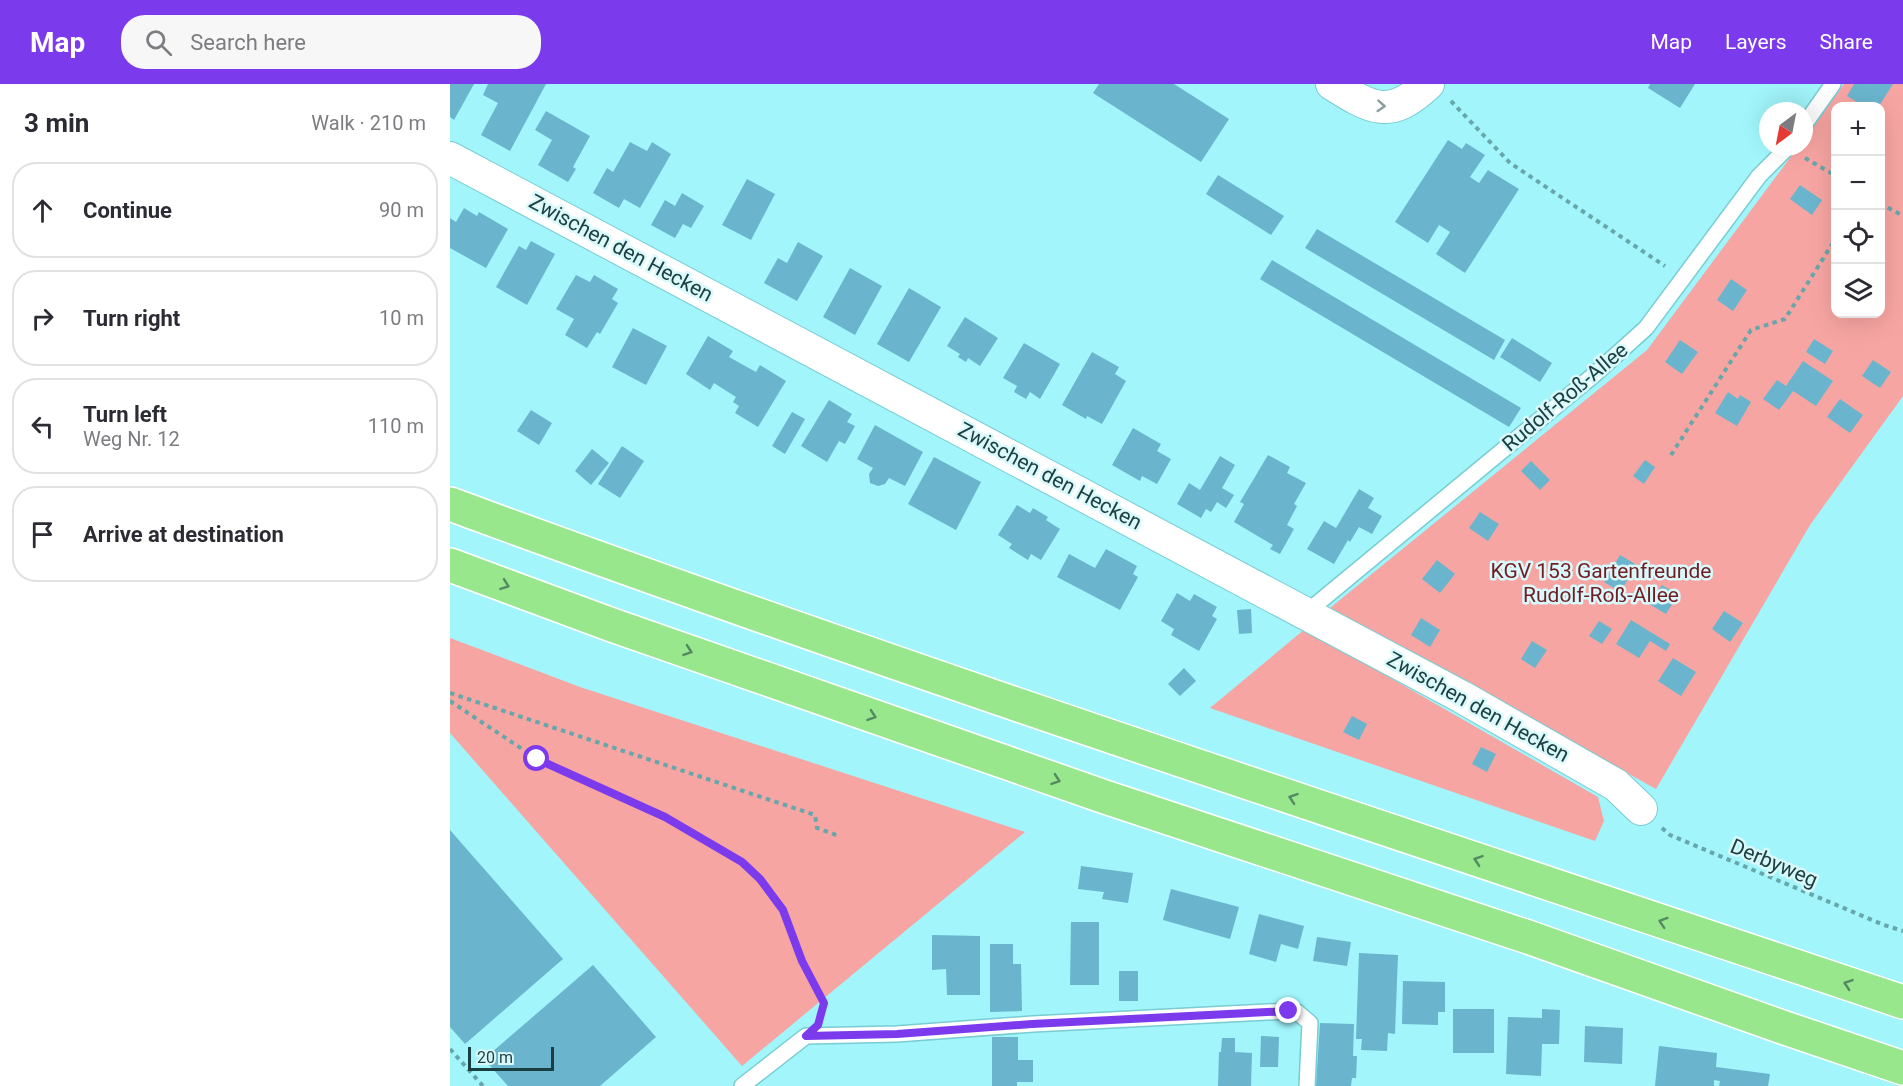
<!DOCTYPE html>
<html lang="en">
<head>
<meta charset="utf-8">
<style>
	:root { --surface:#fff; --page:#f7f7f7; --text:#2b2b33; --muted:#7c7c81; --line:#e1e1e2; --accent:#7c3aed }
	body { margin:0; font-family:Roboto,sans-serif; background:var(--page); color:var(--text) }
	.controls { position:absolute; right:18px; top:18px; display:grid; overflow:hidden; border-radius:12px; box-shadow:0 6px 24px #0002 }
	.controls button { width:54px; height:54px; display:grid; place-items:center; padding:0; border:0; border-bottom:2px solid var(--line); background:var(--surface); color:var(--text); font:30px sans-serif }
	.compass { position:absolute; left:1309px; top:18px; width:54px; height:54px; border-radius:50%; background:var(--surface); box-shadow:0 6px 24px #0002; rotate:212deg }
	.scale { position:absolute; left:18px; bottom:15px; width:86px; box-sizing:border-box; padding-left:6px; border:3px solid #1b3e41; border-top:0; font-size:16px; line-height:21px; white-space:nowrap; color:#1b3e41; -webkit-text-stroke:4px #d9f9fb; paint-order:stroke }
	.stop { position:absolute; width:18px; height:18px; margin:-14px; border:4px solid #7c3aed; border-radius:50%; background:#fff }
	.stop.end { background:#7c3aed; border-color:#fff; box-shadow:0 2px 6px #0008 }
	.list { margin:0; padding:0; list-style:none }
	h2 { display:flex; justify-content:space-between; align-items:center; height:78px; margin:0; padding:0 24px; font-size:26px }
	h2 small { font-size:20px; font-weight:400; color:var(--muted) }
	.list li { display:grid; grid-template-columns:39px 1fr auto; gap:18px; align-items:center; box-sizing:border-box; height:96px; margin:0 12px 12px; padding:0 12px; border:2px solid var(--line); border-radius:24px }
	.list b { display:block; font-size:22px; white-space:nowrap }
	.list p { margin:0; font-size:20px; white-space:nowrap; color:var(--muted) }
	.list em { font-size:20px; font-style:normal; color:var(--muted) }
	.icon { flex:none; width:33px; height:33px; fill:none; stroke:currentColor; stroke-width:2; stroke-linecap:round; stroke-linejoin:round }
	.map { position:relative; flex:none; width:1453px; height:1002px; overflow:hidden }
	header { display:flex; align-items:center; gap:36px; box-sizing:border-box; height:84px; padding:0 30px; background:var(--accent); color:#fff }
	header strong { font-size:28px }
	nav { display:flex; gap:33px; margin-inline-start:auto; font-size:21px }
	.search { width:420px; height:54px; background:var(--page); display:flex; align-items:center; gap:15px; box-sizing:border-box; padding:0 21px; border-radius:24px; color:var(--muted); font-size:22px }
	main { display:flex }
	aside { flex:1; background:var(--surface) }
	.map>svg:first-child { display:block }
</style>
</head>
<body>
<header>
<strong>Map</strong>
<div class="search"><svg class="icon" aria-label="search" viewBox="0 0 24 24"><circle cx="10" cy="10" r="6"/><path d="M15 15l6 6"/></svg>Search here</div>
<nav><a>Map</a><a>Layers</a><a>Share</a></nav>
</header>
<main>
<aside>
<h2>3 min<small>Walk · 210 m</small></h2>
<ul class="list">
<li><svg class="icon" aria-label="ahead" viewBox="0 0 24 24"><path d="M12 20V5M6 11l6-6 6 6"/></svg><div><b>Continue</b></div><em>90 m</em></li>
<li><svg class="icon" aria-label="right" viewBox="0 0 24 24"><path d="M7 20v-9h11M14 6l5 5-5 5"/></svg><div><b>Turn right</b></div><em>10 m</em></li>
<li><svg class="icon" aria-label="left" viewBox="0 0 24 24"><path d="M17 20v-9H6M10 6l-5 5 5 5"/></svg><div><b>Turn left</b><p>Weg Nr. 12</p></div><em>110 m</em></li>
<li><svg class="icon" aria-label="arrive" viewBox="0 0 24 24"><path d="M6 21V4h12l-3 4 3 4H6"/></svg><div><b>Arrive at destination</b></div></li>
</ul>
</aside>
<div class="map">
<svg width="1453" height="1002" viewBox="0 0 1453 1002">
	<rect width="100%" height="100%" fill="#a1f5fb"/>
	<!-- green -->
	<g fill="#f7a5a2" fill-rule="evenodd">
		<path d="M1394,0h59v312l-93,129 -154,264 -326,-181 317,-258 151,-203h6v-8zM1386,22h44v208h-44z"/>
		<polygon points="855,545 1148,713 1154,737 1145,757 760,624"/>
		<polygon points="0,554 130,603 575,748 292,982 0,649"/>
	</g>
	<!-- building -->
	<g fill="#6ab5cd">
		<polygon points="0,0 24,0 4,36 0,33"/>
		<polygon points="38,0 96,0 60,67 31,51 48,19 33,11"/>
		<polygon points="649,0 724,0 779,35 751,78 643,9"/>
		<polygon points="1200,0 1245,0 1230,24 1198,4"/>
		<polygon points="1404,0 1443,0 1429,22 1405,22 1407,18 1397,12"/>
		<polygon points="96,27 140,52 123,83 126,85 118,98 88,81 102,56 85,46"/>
		<polygon points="998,56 1012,65 1016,59 1035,71 1020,93 1029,99 1038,86 1069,105 1015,189 986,170 1000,148 989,141 978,159 945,138"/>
		<polygon points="180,58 197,67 202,58 221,70 190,124 174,115 169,124 143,109 157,84 163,88"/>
		<polygon points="768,91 834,132 821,151 756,110"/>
		<polygon points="297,95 325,110 301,156 272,141"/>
		<polygon points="1350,101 1372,116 1362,131 1340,115"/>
		<polygon points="232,109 254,122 241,144 233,140 225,154 201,141 215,116 225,122"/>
		<polygon points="14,124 27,132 29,128 58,145 36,184 0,164 0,134 6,138"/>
		<polygon points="867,145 1055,256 1044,276 855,164"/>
		<polygon points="81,157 105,170 77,221 46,203 69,162 76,166"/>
		<polygon points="348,158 373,172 347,217 314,199 328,174 337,179"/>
		<polygon points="822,176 1071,324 1059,343 810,195"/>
		<polygon points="400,184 432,202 405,251 373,233"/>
		<polygon points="126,191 140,198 144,191 168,205 162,215 168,219 150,250 147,248 137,264 115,251 124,235 106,225"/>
		<polygon points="1281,195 1297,206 1283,227 1267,216"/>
		<polygon points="459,204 491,223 459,278 427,260"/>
		<polygon points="515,233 548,254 530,282 518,274 516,278 508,273 510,270 497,262"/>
		<polygon points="183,244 217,262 196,301 162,283"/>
		<polygon points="258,252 283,267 279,273 306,288 310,281 336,297 308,343 285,329 289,322 283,318 286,313 264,299 260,306 236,290"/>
		<polygon points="1062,254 1102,279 1090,298 1050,273"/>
		<polygon points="1364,255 1383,267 1375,280 1356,268"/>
		<polygon points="1230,256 1248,268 1232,290 1215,278"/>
		<polygon points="574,259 610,280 590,315 580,308 576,315 564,308 567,302 553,294"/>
		<polygon points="642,268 669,283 665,290 676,297 652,340 637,332 636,335 612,321"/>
		<polygon points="1423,276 1441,288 1430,304 1412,292"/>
		<polygon points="1353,277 1383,297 1366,322 1343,307 1329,326 1313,315 1327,296 1336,302"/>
		<polygon points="1278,308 1288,315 1290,311 1301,318 1287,342 1265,329"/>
		<polygon points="1390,315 1413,331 1400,349 1377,333"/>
		<polygon points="379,316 402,330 397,338 405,342 395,360 389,357 377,378 351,362"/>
		<polygon points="81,326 102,339 89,361 67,347"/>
		<polygon points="342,328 355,335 335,370 322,362"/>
		<polygon points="425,341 473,368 455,402 439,394 435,400 428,402 420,399 419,390 423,384 407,375"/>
		<polygon points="683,344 711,360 707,367 721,375 707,400 692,392 690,397 662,381"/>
		<polygon points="172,362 194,377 170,414 148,400"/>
		<polygon points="142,365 159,379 141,401 125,387"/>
		<polygon points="818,371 840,383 837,389 856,399 844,420 847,422 837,441 844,445 830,470 820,465 823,461 784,438 794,420 790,418"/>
		<polygon points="770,372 785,381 772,404 784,411 776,424 767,418 761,428 756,425 751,434 727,420 739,399 750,406"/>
		<polygon points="484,373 531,398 506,446 458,420"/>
		<polygon points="1195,376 1205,383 1194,400 1183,392"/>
		<polygon points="1081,377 1100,396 1090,406 1071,387"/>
		<polygon points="909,405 924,414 918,424 932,432 922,450 909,443 900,458 898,456 884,480 857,465 874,437 886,444"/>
		<polygon points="567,421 580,429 583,424 598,433 596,436 610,445 591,476 581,470 578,476 559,464 562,460 548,451"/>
		<polygon points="1030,428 1049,440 1038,457 1019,444"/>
		<polygon points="656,465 687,482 683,490 688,493 670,526 607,493 619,470 645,484"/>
		<polygon points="1170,471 1187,481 1170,508 1154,498"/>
		<polygon points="987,476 1005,490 990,509 972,495"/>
		<polygon points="1212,501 1228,511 1216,530 1199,520"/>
		<polygon points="727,509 740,517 744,510 767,523 762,532 767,535 749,567 721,551 724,545 711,537"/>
		<polygon points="801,525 802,549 789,550 787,526"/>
		<polygon points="1274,527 1293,539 1280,558 1262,545"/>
		<polygon points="971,534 990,546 980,563 961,551"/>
		<polygon points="1181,536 1220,560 1216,567 1200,557 1189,574 1166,560"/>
		<polygon points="1149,537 1162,545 1152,560 1139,552"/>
		<polygon points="1082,557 1097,566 1085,584 1071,575"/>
		<polygon points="1223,574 1246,588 1231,612 1208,597"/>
		<polygon points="734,584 746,597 730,612 718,600"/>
		<polygon points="902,632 917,640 909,656 893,648"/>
		<polygon points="1031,663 1046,670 1037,688 1022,680"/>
		<polygon points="0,746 113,875 15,960 0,943"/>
		<polygon points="631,782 683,789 678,819 652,815 654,808 628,805"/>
		<polygon points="721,805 789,823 780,855 713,836"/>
		<polygon points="809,830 854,842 848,865 831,860 826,878 799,870"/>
		<polygon points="621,838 649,838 649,901 620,901"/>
		<polygon points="482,851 530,852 530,911 497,911 496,885 482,886"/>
		<polygon points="867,853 901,858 897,882 863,877"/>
		<polygon points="540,860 563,860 563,880 571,880 572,927 540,928"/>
		<polygon points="909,869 948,871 945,950 938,949 937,967 911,966 912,955 906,955"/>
		<polygon points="143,881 206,953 150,1002 58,1002 34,975"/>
		<rect x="669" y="887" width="19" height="30"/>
		<polygon points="953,897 995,898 995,928 988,928 988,941 952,940"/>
		<rect x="1003" y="925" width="41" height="44"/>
		<polygon points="1092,925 1110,926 1109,960 1092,960 1091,992 1056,990 1058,933 1092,934"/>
		<polygon points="870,939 904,940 903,972 907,972 906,994 902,994 901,1002 866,1002"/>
		<polygon points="1135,942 1173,944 1172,980 1134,978"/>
		<polygon points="811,952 829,953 828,983 810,983"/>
		<polygon points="542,953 568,953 568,976 583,976 583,998 567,998 567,1002 542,1002"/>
		<polygon points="772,954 785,954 785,968 802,969 801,1002 768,1002 769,968 771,968"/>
		<polygon points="1209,962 1267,969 1266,983 1320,990 1318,1002 1269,1002 1270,997 1264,996 1264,1002 1205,1002"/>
	</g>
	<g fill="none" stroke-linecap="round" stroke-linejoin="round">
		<defs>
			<g id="service">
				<polyline points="1354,41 1383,0"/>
				<polyline points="857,528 1145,290 1196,244 1309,92 1338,63"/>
				<polyline points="292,1002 356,952 447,950 583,940 839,927 847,928 860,939 857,1002"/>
			</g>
			<g id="minor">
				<path d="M882,0c40,25 58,36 96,0"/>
				<polyline points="0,74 1012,613 1166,701 1191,725"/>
			</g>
			<g id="motorway">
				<path d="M0,420c481,177 968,335 1453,498"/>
				<polyline points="0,481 162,541 655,713 1078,853 1335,944 1453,984"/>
			</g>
		</defs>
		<!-- service casing -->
		<use href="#service" stroke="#78ccd2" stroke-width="18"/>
		<!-- minor casing -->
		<use href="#minor" stroke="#78ccd2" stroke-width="34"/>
		<!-- motorway casing -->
		<use href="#motorway" stroke="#fff" stroke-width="36"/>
		<!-- path -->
		<g stroke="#67a6ab" stroke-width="4" stroke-dasharray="4.5 4.5" stroke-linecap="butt">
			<polyline points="1001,17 1060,79 1215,182"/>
			<polyline points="1355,74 1386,92"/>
			<polyline points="1430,119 1453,132"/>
			<polyline points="1221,371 1301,246 1335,235 1386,154"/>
			<polyline points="0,609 365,731 367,744 389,752"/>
			<polyline points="0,617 87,675 215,733 292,778 310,795 333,826 352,877 374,919 371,932"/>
			<polyline points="1212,744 1220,751 1434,841 1453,847"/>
			<polyline points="0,965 33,1002"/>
		</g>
		<!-- service -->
		<use href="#service" stroke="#fff" stroke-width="15"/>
		<!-- minor -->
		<use href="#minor" stroke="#fff" stroke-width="32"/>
		<!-- motorway -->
		<use href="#motorway" stroke="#98e78c" stroke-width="33"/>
	</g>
	<!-- one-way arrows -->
	<defs><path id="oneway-chevron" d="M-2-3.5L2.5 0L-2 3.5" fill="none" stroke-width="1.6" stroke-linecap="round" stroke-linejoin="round" transform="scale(1.5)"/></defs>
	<use stroke="#8d9ea0" href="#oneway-chevron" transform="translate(931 22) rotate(4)"/>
	<g stroke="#538a63">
		<use href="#oneway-chevron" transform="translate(55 501) rotate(20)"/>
		<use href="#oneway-chevron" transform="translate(238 567) rotate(19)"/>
		<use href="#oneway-chevron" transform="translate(422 632) rotate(19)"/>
		<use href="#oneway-chevron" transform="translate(606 696) rotate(19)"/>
		<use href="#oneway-chevron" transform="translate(843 714) rotate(-161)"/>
		<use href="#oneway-chevron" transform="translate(1028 776) rotate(-161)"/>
		<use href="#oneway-chevron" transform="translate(1213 838) rotate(-162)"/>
		<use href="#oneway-chevron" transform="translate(1398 900) rotate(-161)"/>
	</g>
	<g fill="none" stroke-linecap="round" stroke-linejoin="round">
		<!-- route -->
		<polyline stroke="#7c3aed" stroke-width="8" points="87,675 215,733 292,778 310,795 333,826 352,877 374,919 368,941 356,952 447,950 582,940 839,927"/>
	</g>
	<g text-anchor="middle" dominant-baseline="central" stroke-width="5" stroke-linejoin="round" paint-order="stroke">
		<!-- street labels -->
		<g font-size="21" fill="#1b3e41" stroke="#d9f9fb">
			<text transform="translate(171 164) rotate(28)">Zwischen den Hecken</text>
			<text transform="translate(1115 313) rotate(-40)">Rudolf-Roß-Allee</text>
			<text transform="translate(600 392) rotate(28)">Zwischen den Hecken</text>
			<text transform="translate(1028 623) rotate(29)">Zwischen den Hecken</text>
			<text transform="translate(1324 779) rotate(23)">Derbyweg</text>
		</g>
		<!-- park labels -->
		<g font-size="21" fill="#721d23" stroke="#d9f9fb">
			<text x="1151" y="487">KGV 153 Gartenfreunde<tspan x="1151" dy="24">Rudolf-Roß-Allee</tspan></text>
		</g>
	</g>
</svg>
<div class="controls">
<button>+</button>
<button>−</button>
<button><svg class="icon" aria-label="locate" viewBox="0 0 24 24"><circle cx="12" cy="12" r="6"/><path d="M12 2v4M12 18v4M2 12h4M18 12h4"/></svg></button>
<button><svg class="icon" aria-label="layers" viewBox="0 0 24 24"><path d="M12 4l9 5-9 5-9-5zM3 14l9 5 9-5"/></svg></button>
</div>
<svg class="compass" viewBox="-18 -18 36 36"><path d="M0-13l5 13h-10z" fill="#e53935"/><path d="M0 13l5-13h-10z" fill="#7c7c81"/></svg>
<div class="scale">20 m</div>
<div class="stop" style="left:87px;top:675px"></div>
<div class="stop end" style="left:839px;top:927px"></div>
</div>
</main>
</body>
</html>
